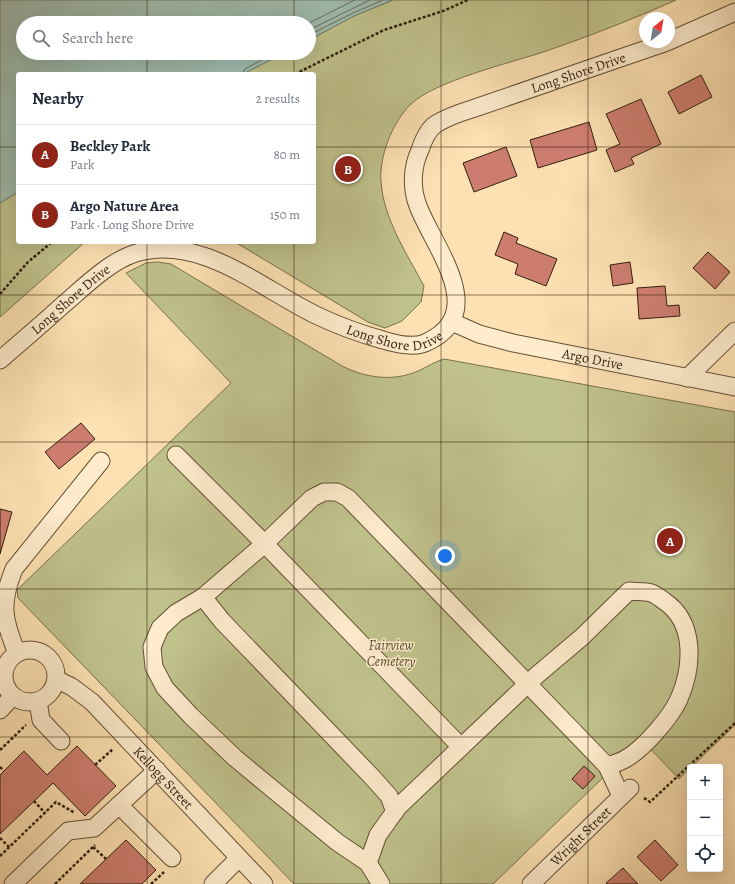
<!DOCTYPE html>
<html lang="en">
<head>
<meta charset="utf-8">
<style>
	:root { --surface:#fff; --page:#f6f6f7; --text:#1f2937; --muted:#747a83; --line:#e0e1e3; --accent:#8f2418 }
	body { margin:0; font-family:Alegreya,serif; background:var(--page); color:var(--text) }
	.controls { position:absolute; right:12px; bottom:12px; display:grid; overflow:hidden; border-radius:4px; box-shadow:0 4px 16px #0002 }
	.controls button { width:36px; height:36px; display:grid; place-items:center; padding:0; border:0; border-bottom:1px solid var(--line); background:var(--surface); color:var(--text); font:20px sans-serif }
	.compass { position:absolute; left:639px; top:12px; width:36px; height:36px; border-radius:50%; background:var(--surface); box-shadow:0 4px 16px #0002; rotate:30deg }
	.you { position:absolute; left:445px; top:556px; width:14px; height:14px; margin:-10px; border:3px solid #fff; border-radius:50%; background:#1a73e8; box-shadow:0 0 0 6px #1a73e833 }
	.badge { display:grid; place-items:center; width:26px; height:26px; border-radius:50%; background:var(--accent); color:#fff; font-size:13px; font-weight:700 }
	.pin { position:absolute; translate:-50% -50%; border:2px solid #fff; box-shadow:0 1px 4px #0006 }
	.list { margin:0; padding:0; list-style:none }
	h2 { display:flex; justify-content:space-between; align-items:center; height:52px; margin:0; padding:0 16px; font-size:17px }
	h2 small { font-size:13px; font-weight:400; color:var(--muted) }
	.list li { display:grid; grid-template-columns:26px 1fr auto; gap:12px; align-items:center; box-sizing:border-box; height:60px; padding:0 16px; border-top:1px solid var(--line) }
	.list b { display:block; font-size:15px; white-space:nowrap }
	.list p { margin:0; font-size:13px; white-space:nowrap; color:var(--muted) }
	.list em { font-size:13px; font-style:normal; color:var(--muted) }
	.icon { flex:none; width:22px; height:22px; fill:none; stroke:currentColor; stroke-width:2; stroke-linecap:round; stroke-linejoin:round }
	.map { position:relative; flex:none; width:735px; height:884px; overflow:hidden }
	.search { position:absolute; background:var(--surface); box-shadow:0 4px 16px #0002; left:16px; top:16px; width:300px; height:44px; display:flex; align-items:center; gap:10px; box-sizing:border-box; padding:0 14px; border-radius:22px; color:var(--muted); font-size:15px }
	.panel { position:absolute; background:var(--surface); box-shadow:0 4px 16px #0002; left:16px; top:72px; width:300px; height:172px; border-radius:4px }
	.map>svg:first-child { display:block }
</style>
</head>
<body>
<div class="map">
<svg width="735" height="884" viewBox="0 0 735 884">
	<rect width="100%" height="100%" fill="#fde1b2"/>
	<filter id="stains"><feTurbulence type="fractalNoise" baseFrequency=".005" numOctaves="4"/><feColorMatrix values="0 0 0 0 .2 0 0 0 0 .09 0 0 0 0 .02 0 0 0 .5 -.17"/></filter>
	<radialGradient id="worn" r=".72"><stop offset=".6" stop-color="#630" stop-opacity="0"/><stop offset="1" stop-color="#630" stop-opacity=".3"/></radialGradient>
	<!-- green -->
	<g fill="#c0c28c" stroke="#78704c">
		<path d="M393,0h283c-43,19 -86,36 -130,51 -35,12 -109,29 -135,53 -18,17 -32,52 -30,77 2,37 26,73 43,105l-3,16 -19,19 -17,7 -17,-6 -133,-80h79v-168h-71l41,-21h25v-13l45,-24z"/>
		<polygon points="18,192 18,242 85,242 0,317 0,203"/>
		<path d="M158,262l13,2 171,102c24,12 51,16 76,5 9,-4 16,-9 26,-12l291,53v313l-56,54 -37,-39 -149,144h-199l-276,-286 -1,-8 214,-207 -105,-110 20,-10z"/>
	</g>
	<!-- water -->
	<polygon fill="#9fbdb0" stroke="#737e6f" points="0,0 393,0 354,16 309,40 309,23 23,23 23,53 284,53 243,74 18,74 18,192 0,203"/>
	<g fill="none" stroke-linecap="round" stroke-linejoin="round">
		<!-- shore -->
		<g stroke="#686e5e" stroke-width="1">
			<polyline points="309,23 355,0"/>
			<polyline points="309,30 370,0"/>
			<polyline points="309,35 353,13 383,0"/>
			<polyline points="242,74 245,69 275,53"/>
		</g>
	</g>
	<!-- building -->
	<g fill="#cd7d70" stroke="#311f0d">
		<polygon points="701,75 712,97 679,114 668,92"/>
		<polygon points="641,99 661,144 631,158 634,164 615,172 606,150 620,144 606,114"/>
		<polygon points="589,122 597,150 538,168 530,140"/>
		<polygon points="506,147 517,176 474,192 463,163"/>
		<polygon points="504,232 518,238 516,243 557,259 546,286 515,274 518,264 495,255"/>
		<polygon points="708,252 730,272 715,289 693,268"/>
		<polygon points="630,262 633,283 613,286 610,265"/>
		<polygon points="665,286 667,306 679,305 680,316 639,319 637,288"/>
		<polygon points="81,423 95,439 59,469 45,452"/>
		<polygon points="0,509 12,512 0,554"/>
		<polygon points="77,746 116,786 85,816 53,783 0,834 0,775 24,751 47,775"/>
		<polygon points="584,766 595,776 583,789 572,779"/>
		<polygon points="126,840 156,870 142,884 80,884"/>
		<polygon points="655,840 678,865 661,881 637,857"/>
		<polygon points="623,868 638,884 607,884 606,883"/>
	</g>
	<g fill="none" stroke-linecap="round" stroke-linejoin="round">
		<defs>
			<g id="minor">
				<polyline points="669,41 735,12"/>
				<path id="s1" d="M452,322l27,12 34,9 222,44"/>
				<path id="s2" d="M0,360c21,-18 43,-37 64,-56 21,-18 46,-43 72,-51 65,-20 128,38 182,63 21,10 43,18 65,24 13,4 30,8 42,3 66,-29 9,-95 -7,-137 -7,-18 -6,-39 2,-56 3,-9 8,-21 16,-26 11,-7 23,-11 36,-15l195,-67"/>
				<polyline points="687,378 735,331"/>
				<polyline points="176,455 259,538 461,747"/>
				<polyline points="203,597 222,621 372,777 389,796 395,812"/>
				<circle cx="30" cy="676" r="26"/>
				<path d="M17,653c-14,-33 -17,-50 -3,-84l87,-108"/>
				<path id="s3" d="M56,679l16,8 20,15 172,182"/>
				<polyline points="38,701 41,720 61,741"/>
				<polyline points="0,710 13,696"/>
				<polyline points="119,805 172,858"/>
				<path d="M368,863l10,-28 20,-28 139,-132 45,-38 47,-46c7,1 15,0 22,2 4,1 9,5 13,8 32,21 29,66 15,98 -8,18 -35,49 -52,59 -6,4 -13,6 -20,8"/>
				<polyline points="13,884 68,831 94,828 157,770"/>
				<polyline points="213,884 238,859"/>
				<polyline points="381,884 368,863 337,842 281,796 235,758 191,716 165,688 154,667 152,647 160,628 176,613 203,597 261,547 312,498 324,492 337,492 348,498 607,766 621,796"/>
				<path id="s4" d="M531,884l99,-96"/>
			</g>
		</defs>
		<!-- minor casing -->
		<use href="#minor" stroke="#645036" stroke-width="19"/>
		<!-- path -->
		<g stroke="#311f0d" stroke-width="2.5" stroke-dasharray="3 2" stroke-linecap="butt">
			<polyline points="295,74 384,30 443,11 468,0"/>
			<polyline points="0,294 28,262 52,242"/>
			<polyline points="0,750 26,725"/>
			<polyline points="95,765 113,749"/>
			<polyline points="0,767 4,771"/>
			<polyline points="644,798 650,802 735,723"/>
			<polyline points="34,801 45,813"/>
			<polyline points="0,838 9,847"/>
			<polyline points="93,847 106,859"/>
			<polyline points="0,856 56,802 75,813"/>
			<polyline points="55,884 95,845"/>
			<polyline points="151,884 164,872"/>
		</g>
		<!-- minor -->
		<use href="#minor" stroke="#feeccd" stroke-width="17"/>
	</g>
	<!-- grid -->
	<path fill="none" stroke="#311f0d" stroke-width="1" stroke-opacity="0.55" d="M147,0v23M294,0v23M441,0v884M588,0v884M147,53v21M294,53v21M0,147h18M314,147h421M147,242v642M294,242v642M0,295h735M0,442h735M0,589h735M0,737h735"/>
	<g text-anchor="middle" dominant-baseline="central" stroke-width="3" stroke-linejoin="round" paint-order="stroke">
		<!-- street labels -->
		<g font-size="14" fill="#311f0d" stroke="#feeccd">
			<text stroke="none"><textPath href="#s2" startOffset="883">Long Shore Drive</textPath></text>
			<text stroke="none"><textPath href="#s2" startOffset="93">Long Shore Drive</textPath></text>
			<text stroke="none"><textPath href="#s2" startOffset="453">Long Shore Drive</textPath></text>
			<text stroke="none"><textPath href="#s1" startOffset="146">Argo Drive</textPath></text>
			<text stroke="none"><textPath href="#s3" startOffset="147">Kellogg Street</textPath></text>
			<text stroke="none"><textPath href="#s4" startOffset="69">Wright Street</textPath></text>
		</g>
		<!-- park labels -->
		<g font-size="14" font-style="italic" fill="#5c5033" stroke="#feeccd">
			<text x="391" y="645">Fairview<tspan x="391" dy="16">Cemetery</tspan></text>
		</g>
	</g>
	<rect width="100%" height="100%" filter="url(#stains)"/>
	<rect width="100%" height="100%" fill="url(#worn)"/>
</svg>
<div class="controls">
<button>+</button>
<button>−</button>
<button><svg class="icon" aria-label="locate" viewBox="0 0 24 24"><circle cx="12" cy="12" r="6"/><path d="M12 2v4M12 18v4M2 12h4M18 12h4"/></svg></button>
</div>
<svg class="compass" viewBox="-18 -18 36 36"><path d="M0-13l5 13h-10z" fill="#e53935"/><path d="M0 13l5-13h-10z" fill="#747a83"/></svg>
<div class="you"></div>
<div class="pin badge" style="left:670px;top:541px">A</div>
<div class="pin badge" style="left:348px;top:169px">B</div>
<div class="search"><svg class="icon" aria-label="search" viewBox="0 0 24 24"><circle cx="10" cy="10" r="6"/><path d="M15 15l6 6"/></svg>Search here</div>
<section class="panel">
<h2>Nearby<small>2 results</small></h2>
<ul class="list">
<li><span class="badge">A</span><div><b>Beckley Park</b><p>Park</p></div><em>80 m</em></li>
<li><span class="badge">B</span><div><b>Argo Nature Area</b><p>Park · Long Shore Drive</p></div><em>150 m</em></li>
</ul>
</section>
</div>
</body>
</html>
